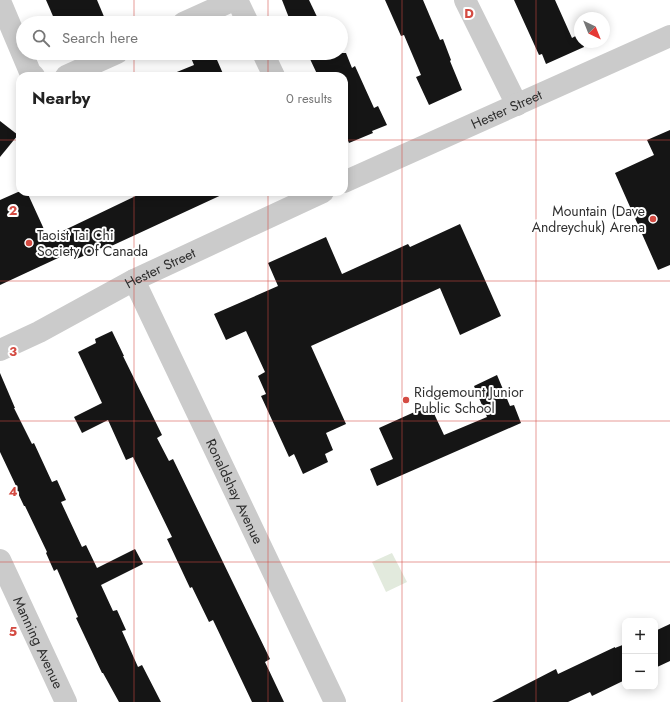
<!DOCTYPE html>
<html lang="en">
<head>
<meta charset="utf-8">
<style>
	:root { --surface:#fff; --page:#f2f2f2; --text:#222; --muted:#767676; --line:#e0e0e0 }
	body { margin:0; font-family:Jost,sans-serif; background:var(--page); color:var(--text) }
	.controls { position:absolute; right:12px; bottom:12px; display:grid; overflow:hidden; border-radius:8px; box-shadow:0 2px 10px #0003 }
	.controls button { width:36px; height:36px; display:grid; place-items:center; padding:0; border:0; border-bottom:1px solid var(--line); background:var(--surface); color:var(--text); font:20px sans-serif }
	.compass { position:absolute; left:574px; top:12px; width:36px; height:36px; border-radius:50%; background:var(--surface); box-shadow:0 2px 10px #0003; rotate:137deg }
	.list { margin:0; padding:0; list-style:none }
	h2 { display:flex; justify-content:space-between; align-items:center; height:52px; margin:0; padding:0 16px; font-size:17px }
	h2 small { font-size:13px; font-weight:400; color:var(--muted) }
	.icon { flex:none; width:22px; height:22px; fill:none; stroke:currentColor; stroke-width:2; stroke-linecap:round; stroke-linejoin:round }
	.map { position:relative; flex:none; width:670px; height:702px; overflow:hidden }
	.search { position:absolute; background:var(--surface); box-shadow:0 2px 10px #0003; left:16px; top:16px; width:332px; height:44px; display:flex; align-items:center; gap:10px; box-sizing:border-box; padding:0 14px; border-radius:22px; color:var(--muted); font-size:15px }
	.panel { position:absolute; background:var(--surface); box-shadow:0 2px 10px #0003; left:16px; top:72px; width:332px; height:124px; border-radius:12px }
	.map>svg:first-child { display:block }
</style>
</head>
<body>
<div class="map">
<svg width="670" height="702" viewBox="0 0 670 702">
	<rect width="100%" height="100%" fill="#fff"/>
	<!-- green -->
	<polygon fill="#e2eadd" points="392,553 407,582 386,592 372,562"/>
	<!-- building -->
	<g fill="#151515">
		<polygon points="46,0 97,0 105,19 97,23 56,23"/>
		<polygon points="282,0 309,0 320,23 291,23"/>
		<polygon points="385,0 423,0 440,40 443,39 451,60 450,61 462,90 429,105 416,77 421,75 404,35 401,36"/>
		<polygon points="514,0 555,0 572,38 579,34 580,42 582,42 584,47 546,64 542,54 539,55"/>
		<polygon points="189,53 214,53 224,76 167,76 194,65"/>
		<polygon points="323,53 346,53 352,68 355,66 374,108 378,106 387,125 372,131 373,133 349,143 344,131 344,76 318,76 310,59"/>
		<polygon points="0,121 18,135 0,157"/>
		<polygon points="670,130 670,265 658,270 615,173 654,155 647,140"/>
		<polygon points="18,192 27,192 48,238 144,192 228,192 107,248 106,246 74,260 71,252 0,285 0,200"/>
		<polygon points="460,224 501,316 460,335 440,288 311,346 346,424 326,433 333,450 325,454 328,462 303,474 294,454 289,457 261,396 266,394 258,376 265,372 246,331 226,340 214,314 278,286 268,263 326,237 342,274 408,244 410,247"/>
		<polygon points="112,331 124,356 123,356 162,435 157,438 169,461 173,459 270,659 265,662 284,702 252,702 213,620 209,622 192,587 190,588 167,539 172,537 133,457 126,460 108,420 82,433 74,417 102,403 78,352 96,343 95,339"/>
		<polygon points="0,373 15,408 14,408 32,444 34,443 52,482 57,480 66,500 61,502 82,547 86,545 97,568 135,549 143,564 101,585 113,611 117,610 126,630 122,631 138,667 142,665 161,702 119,702 103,673 102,673 76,618 78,617 57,569 54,571 46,553 47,552 25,506 24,506 16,489 17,488 0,452"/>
		<polygon points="497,375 510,406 514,405 521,423 377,486 370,469 393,459 379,428 430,405 444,435 487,417 474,386"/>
		<polygon points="670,624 670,661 655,668 655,631"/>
		<polygon points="625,644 625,680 592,696 590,692 568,702 492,702 556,669 558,674 615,647 615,648"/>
	</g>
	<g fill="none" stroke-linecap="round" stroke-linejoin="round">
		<!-- minor -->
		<g stroke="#cbcbcb" stroke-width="22">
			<polyline points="237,0 248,23"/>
			<polyline points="465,0 517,105"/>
			<polyline points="0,1 30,72 34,76"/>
			<polyline points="183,23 234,0"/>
			<polyline points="263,53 274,76"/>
			<polyline points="66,76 117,53"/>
			<path id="s1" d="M344,182l326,-146"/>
			<path id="s2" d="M134,280l201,422"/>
			<path id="s3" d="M0,350l39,-18 95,-52 189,-88"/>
			<path id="s4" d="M0,560l66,142"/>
		</g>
	</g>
	<!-- grid -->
	<path fill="none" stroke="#d44b42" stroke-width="1" stroke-opacity="0.55" d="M134,0v23M268,0v23M402,0v702M536,0v702M134,53v23M268,53v23M0,140h20M344,140h326M134,192v510M268,192v510M0,281h670M0,421h670M0,562h670"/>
	<!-- markers -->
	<g fill="#d44b42" stroke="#fff" stroke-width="1.5">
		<circle cx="653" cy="219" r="4"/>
		<circle cx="29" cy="243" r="4"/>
		<circle cx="406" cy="400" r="4"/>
	</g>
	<g text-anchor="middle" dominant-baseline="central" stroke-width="4" stroke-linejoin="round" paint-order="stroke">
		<!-- street labels -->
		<g font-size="14" fill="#2e2e2e" stroke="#fff">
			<text stroke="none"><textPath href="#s1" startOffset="178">Hester Street</textPath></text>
			<text stroke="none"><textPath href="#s3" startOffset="180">Hester Street</textPath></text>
			<text stroke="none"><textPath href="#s2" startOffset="234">Ronaldshay Avenue</textPath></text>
			<text stroke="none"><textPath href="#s4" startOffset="91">Manning Avenue</textPath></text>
		</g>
		<!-- poi labels -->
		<g font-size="14" fill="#2e2e2e" stroke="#fff" text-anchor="start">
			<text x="645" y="211" text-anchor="end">Mountain (Dave<tspan x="645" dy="16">Andreychuk) Arena</tspan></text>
			<text x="37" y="235">Taoist Tai Chi<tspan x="37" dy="16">Society Of Canada</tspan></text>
			<text x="414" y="392">Ridgemount Junior<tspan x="414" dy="16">Public School</tspan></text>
		</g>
	</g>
	<g font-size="13" text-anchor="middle" font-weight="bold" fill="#d44b42" stroke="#fff" stroke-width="4" stroke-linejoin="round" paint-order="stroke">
		<text x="469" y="18">D</text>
		<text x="13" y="215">2</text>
		<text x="13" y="356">3</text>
		<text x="13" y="496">4</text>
		<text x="13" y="636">5</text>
	</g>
</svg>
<div class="controls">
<button>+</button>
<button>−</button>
</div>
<svg class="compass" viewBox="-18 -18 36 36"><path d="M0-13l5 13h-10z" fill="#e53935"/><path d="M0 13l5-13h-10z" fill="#767676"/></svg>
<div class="search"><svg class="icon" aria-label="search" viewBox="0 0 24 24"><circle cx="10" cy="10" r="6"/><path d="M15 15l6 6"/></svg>Search here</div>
<section class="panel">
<h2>Nearby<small>0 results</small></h2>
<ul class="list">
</ul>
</section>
</div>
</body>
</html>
